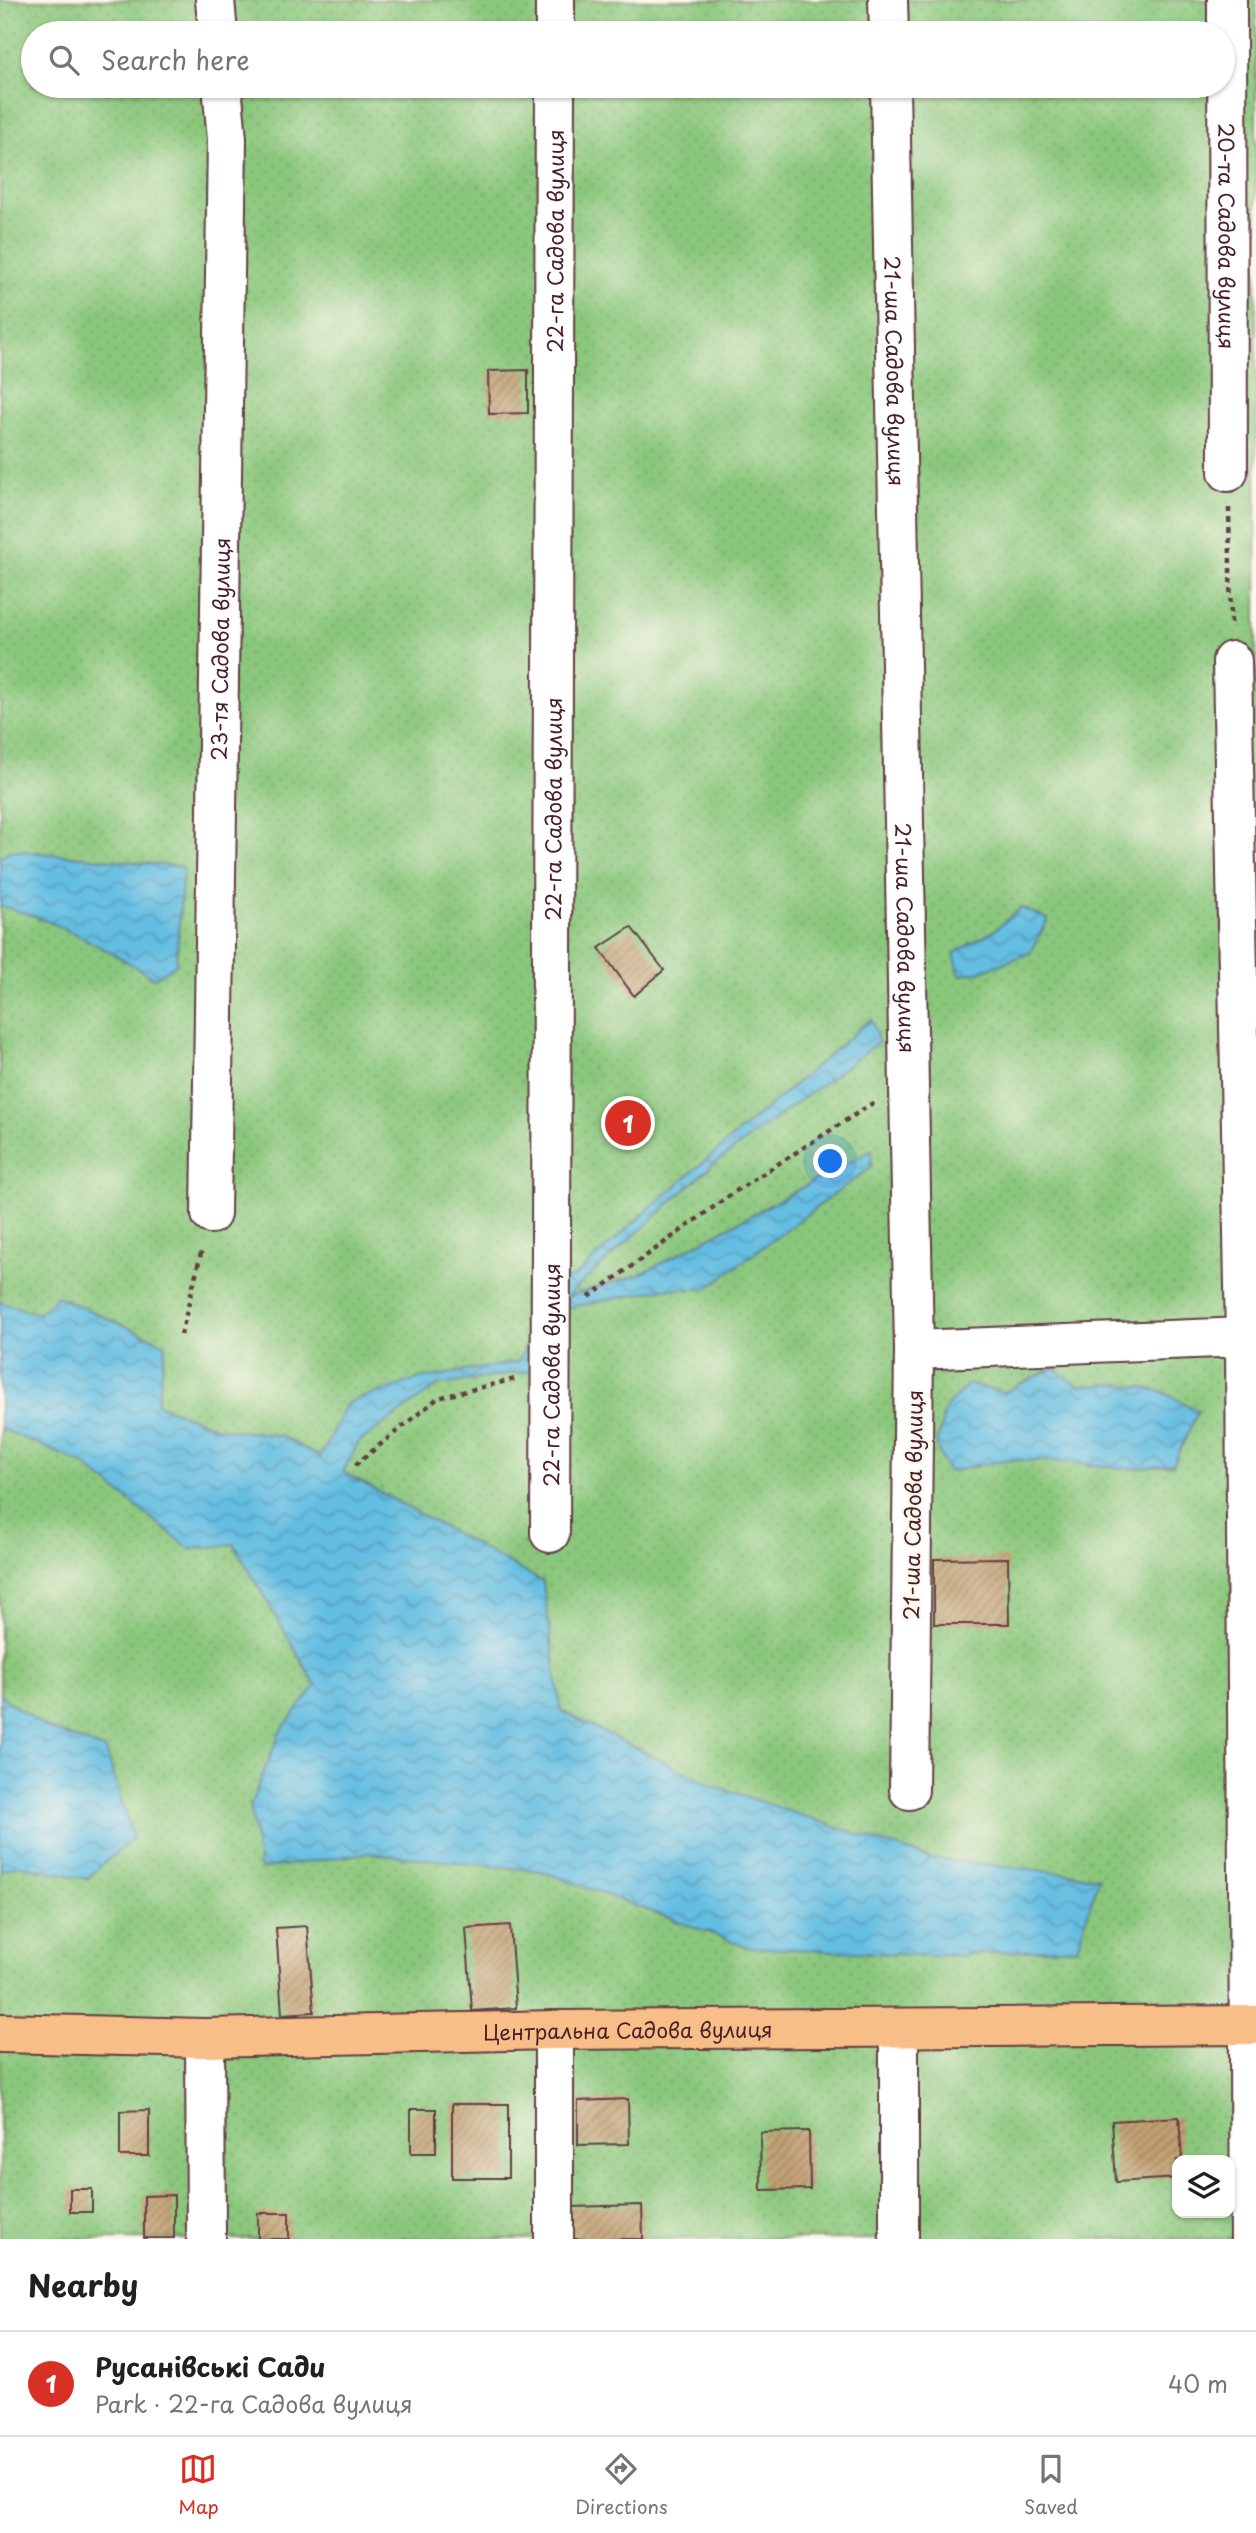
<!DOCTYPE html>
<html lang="en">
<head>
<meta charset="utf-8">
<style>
	:root { --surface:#fff; --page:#f6f6f6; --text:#202124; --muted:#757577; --line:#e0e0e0; --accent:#d93025 }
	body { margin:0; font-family:"Playpen Sans",sans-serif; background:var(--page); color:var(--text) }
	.controls { position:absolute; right:21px; bottom:21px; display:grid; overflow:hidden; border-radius:14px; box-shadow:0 2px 5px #0004 }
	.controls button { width:63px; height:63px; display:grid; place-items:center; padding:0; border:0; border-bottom:2px solid var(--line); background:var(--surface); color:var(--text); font:35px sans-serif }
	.you { position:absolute; left:831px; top:1162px; width:24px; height:24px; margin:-18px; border:5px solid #fff; border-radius:50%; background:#1a73e8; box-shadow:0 0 0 10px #1a73e833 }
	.badge { display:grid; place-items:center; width:46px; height:46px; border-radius:50%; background:var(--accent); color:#fff; font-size:23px; font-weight:700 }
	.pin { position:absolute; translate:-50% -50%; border:4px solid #fff; box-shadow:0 2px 7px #0006 }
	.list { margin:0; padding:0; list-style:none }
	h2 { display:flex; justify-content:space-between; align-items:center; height:91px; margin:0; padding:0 28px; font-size:30px }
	h2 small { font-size:23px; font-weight:400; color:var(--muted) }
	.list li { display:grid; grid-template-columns:46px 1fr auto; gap:21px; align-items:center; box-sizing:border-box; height:105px; padding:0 28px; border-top:2px solid var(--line) }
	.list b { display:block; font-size:26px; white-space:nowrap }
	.list p { margin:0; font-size:23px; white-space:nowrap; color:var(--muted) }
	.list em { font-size:23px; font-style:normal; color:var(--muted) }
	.icon { flex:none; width:38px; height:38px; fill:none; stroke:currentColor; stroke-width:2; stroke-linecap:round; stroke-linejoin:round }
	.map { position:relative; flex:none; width:1256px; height:2239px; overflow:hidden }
	.search { position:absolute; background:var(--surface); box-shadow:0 2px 5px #0004; left:21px; right:21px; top:21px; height:77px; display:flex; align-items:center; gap:18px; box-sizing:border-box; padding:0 24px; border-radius:38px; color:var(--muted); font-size:26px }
	.sheet { height:196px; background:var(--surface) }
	nav { display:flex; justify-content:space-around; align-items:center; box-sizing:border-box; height:98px; border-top:2px solid var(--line); background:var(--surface); font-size:19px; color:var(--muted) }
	nav a { display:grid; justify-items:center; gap:4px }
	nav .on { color:var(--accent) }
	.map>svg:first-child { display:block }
</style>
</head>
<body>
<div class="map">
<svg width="1256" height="2239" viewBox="0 0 1256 2239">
	<defs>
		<pattern id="garden-dots" width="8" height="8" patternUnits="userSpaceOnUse" patternTransform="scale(1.75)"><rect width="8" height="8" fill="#8ac77c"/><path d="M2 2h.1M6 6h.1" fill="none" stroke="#79aa6b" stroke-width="1.8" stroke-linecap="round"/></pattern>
		<pattern id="water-waves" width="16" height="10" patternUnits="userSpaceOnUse" patternTransform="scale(1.75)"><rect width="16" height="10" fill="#64bee2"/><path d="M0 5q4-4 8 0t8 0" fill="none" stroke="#549ab7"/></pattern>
		<pattern id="building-hatch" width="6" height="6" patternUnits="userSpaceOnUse" patternTransform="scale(1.75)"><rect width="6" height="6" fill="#c1a073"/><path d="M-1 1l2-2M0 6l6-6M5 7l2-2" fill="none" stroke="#9f825f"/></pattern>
	</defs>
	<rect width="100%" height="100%" fill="#fbf7ec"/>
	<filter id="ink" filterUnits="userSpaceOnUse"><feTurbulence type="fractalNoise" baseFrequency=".0143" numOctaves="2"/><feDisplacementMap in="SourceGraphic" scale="14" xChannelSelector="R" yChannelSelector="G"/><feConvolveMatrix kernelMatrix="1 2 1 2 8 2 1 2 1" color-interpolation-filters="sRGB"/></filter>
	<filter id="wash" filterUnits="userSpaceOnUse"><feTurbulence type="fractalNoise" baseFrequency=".00686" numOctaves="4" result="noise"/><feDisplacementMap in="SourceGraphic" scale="28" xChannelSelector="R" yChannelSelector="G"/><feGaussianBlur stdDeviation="1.57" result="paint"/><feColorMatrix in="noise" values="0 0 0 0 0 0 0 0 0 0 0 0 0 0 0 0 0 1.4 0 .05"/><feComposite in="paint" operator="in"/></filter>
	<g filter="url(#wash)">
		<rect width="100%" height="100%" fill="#f0e1c2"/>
		<!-- garden -->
		<path fill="url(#garden-dots)" stroke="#6a7354" stroke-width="2" fill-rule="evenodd" d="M0,0h1256v2239h-1256zM33,33h1190v53h-1190zM1177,2160h53v53h-53z"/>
		<!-- water -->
		<g fill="url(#water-waves)" stroke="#576e86" stroke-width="2">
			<path d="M10,850l173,17 -7,97 -21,14c-48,-27 -100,-60 -155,-72v-49z"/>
			<polygon points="1021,908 1048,919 1030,953 979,972 960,975 954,953 992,932"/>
			<polygon points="871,1019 879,1042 710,1167 566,1297 641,1274 872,1150 871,1167 706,1289 662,1289 557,1310 530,1371 439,1385 359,1442 343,1472 543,1582 561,1711 711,1785 929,1858 1099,1877 1077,1948 935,1956 748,1947 541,1871 368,1853 260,1869 250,1806 280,1732 316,1686 234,1544 190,1549 82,1463 0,1428 0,1302 39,1314 57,1296 166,1344 157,1404 218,1428 281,1436 320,1457 347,1403 418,1379 518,1362 558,1281 573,1278 651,1207"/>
			<polygon points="1054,1368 1079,1386 1120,1384 1161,1391 1198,1411 1173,1465 1131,1469 1055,1461 1005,1460 948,1472 936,1445 946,1407 968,1384 1004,1392"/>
			<polygon points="0,1695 45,1727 106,1750 133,1838 87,1879 19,1865 0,1870"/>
		</g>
		<g id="blocks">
			<!-- building -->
			<g fill="url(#building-hatch)">
				<polygon points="528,370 528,413 489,414 488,371"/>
				<polygon points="631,927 664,970 634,996 599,948"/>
				<polygon points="1008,1558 1009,1624 934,1624 934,1559"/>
				<polygon points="510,1925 516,2008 472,2011 466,1928"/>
				<polygon points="307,1926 314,2012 282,2014 276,1928"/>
				<polygon points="628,2099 629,2144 578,2145 578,2101"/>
				<rect x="452" y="2104" width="56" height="74"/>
				<rect x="411" y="2109" width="25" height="44"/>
				<polygon points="149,2110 149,2156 120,2156 120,2111"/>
				<polygon points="1179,2117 1182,2160 1177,2160 1177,2178 1116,2182 1112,2121"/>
				<polygon points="809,2131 810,2189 761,2190 760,2132"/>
				<rect x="70" y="2189" width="22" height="23"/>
				<polygon points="174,2195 174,2238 144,2238 144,2196"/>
				<polygon points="642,2205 643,2239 570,2239 570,2207"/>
				<rect x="258" y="2213" width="31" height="26"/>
			</g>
		</g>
	</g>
	<g filter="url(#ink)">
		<use href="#blocks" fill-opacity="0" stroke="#633c42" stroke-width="2"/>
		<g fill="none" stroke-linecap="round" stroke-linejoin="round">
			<defs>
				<g id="minor">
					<polyline points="215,0 218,33"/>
					<polyline points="888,0 889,33"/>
					<path id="s1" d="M1227,0l1,472"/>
					<polyline points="555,33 555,0"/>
					<path id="s2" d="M890,86l24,1264 -5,440"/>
					<polyline points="1232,661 1245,1337 1250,2239"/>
					<path id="s3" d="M211,1214l16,-1075 -5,-53"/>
					<polyline points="914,1350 1245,1337"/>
					<path id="s4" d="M550,1533l5,-1447"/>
					<polyline points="554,2030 554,2239"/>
					<polyline points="205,2038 206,2239"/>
					<polyline points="899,2239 899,2029"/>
				</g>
				<g id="major">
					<path id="s5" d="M0,2033l205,5 349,-8 702,-5"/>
				</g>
			</defs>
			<!-- minor casing -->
			<use href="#minor" stroke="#633c42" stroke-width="42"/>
			<!-- major casing -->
			<use href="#major" stroke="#633c42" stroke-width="42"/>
			<!-- path -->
			<g stroke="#633c42" stroke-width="4.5" stroke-dasharray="5 5" stroke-linecap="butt">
				<polyline points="1229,508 1231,625"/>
				<polyline points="589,1297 733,1193 873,1103"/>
				<polyline points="181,1335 202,1249"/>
				<polyline points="355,1465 438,1398 515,1379"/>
			</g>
			<!-- minor -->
			<use href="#minor" stroke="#fff" stroke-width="38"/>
			<!-- major -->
			<use href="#major" stroke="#f7be87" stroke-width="38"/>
		</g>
	</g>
	<g text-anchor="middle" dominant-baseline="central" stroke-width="5" stroke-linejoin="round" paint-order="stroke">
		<!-- street labels -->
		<g font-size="21" fill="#4a1f2b" stroke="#fbf7ec">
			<text stroke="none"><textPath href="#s1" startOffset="236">20-та Садова вулиця</textPath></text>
			<text stroke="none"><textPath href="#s4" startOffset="1292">22-га Садова вулиця</textPath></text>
			<text stroke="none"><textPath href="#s2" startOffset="285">21-ша Садова вулиця</textPath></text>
			<text stroke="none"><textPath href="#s3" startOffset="565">23-тя Садова вулиця</textPath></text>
			<text stroke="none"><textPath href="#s4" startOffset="724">22-га Садова вулиця</textPath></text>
			<text stroke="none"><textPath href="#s2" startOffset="852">21-ша Садова вулиця</textPath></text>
			<text stroke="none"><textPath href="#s4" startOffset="158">22-га Садова вулиця</textPath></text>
			<text transform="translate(912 1505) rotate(-89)">21-ша Садова вулиця</text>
			<text stroke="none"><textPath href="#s5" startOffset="628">Центральна Садова вулиця</textPath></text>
		</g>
	</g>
</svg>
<div class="controls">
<button><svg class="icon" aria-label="layers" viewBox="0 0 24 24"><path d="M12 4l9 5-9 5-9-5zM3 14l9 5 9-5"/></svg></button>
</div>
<div class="you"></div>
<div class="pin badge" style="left:628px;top:1123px">1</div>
<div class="search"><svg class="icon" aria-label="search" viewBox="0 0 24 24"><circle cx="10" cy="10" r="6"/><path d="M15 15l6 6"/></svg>Search here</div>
</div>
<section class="sheet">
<h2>Nearby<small></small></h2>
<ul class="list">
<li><span class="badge">1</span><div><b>Русанівські Сади</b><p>Park · 22-га Садова вулиця</p></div><em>40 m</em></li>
</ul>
</section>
<nav>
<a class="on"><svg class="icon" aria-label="map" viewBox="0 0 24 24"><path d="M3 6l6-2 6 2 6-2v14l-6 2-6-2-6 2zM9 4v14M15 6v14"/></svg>Map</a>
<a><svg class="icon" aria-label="directions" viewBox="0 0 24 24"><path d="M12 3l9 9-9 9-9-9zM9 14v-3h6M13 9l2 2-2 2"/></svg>Directions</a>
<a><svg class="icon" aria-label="saved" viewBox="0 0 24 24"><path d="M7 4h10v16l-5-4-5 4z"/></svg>Saved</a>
</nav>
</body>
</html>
